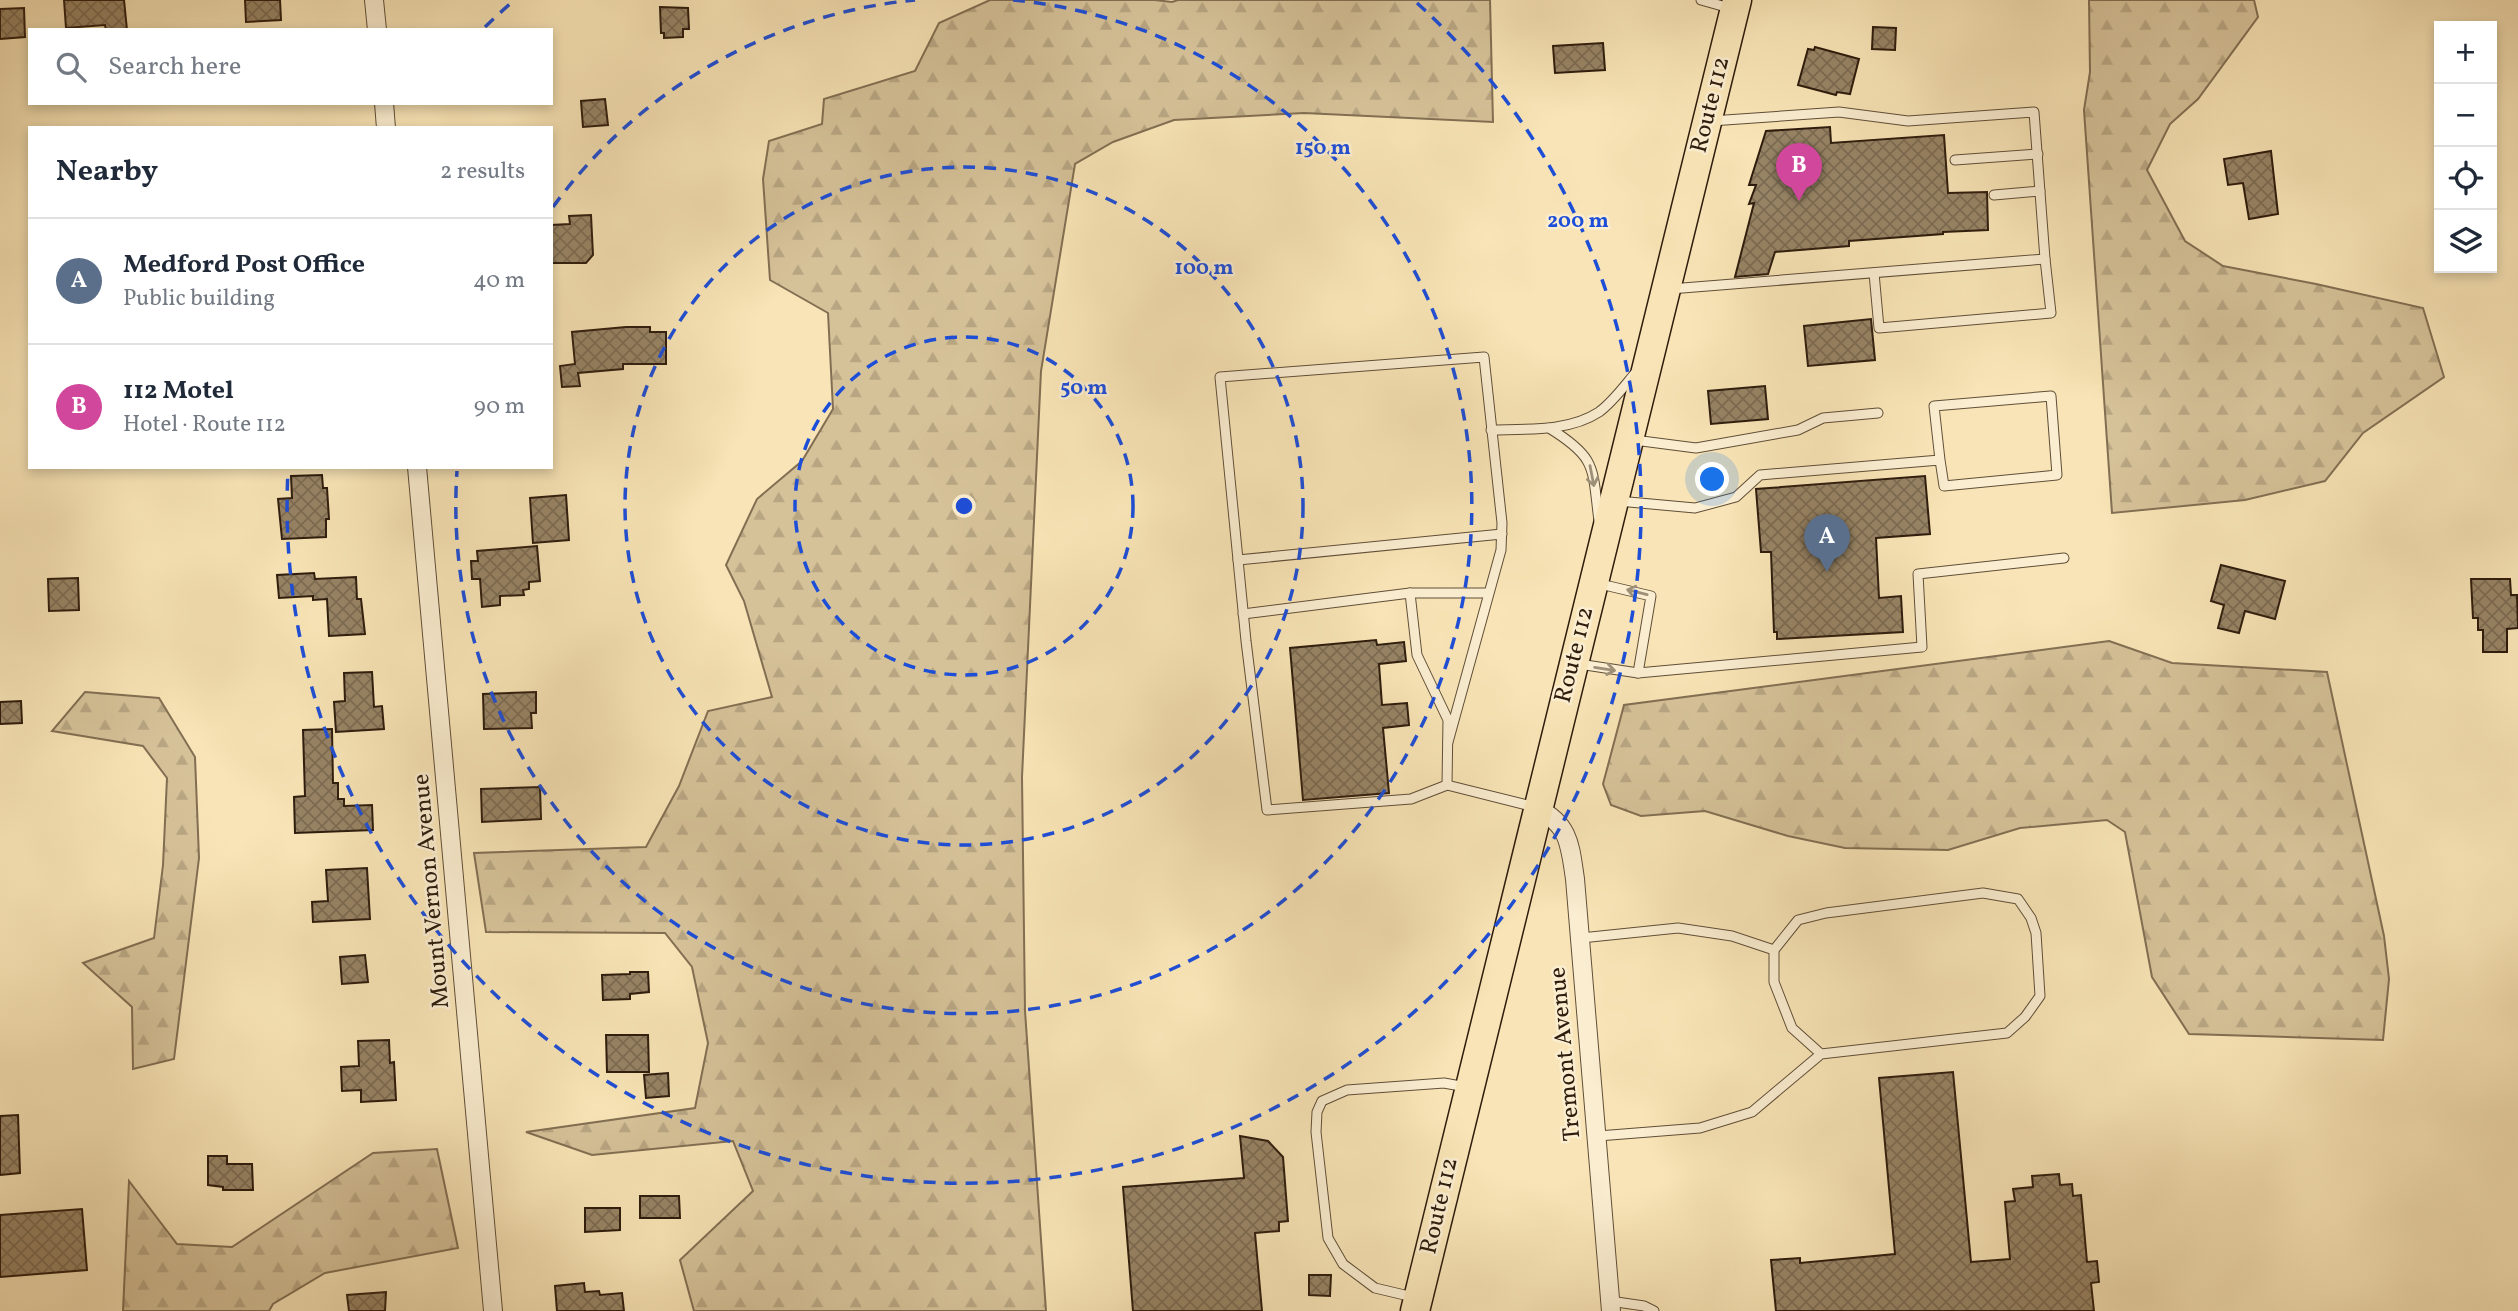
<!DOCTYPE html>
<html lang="en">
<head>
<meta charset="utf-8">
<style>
	:root { --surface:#fff; --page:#f2f2f3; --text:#1f2937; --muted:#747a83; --line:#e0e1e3; --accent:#1a73e8 }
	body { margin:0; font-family:Vollkorn,serif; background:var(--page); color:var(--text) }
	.controls { position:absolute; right:21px; top:21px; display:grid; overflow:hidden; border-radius:0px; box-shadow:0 4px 10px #0003 }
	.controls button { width:63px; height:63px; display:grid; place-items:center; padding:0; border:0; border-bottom:2px solid var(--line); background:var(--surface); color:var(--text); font:35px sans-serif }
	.you { position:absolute; left:1713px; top:480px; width:24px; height:24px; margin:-18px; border:5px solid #fff; border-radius:50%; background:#1a73e8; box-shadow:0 0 0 10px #1a73e833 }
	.badge { display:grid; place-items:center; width:46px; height:46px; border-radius:50%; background:var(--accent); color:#fff; font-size:23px; font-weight:700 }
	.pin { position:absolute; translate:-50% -58px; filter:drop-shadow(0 2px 4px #0008) }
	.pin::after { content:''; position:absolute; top:37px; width:24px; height:21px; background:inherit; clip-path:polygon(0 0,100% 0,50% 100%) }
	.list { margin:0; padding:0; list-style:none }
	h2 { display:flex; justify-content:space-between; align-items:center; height:91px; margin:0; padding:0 28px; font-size:30px }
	h2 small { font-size:23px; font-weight:400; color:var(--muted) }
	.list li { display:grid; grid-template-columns:46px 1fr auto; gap:21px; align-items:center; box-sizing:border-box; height:126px; padding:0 28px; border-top:2px solid var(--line) }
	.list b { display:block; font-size:26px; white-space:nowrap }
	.list p { margin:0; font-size:23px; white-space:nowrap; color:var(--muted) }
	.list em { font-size:23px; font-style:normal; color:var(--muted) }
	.icon { flex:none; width:38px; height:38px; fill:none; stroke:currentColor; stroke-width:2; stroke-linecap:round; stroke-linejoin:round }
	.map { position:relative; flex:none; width:2518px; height:1311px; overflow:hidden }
	.search { position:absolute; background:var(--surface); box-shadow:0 4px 10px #0003; left:28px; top:28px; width:525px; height:77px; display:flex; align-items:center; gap:18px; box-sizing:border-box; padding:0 24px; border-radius:0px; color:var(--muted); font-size:26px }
	.panel { position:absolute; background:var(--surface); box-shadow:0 4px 10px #0003; left:28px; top:126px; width:525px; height:343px; border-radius:0px }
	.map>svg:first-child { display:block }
</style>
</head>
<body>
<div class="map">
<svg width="2518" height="1311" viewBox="0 0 2518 1311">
	<defs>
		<pattern id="forest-firs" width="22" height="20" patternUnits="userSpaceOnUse" patternTransform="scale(1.75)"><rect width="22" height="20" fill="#d6c299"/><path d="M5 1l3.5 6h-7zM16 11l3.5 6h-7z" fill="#b8a683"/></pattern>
		<pattern id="building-cross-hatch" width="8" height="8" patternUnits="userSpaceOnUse" patternTransform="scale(1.75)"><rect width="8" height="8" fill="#978465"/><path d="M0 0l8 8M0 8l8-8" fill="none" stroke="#7c6b52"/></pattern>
	</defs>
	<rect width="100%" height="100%" fill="#f8e4b6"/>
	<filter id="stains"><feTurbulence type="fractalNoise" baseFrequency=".00286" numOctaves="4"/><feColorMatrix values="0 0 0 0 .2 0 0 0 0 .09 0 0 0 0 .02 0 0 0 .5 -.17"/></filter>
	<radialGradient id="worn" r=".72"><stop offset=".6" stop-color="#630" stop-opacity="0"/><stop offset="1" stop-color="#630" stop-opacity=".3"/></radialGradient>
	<!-- forest -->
	<g fill="url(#forest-firs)" stroke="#826f53" stroke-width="2">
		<polygon points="990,0 1155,0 1172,2 1178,0 1490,0 1493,122 1304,113 1174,120 1113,142 1075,164 1041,371 1022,777 1025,1011 1046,1311 694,1311 680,1260 753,1191 733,1141 592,1155 526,1132 695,1108 708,1043 692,967 665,933 486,932 474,853 646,847 679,786 708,711 772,697 744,601 726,565 757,499 802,461 833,409 828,313 770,280 763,179 769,141 822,124 824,99 915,71 939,23"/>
		<polygon points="2089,0 2254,0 2258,17 2198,99 2170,124 2147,170 2185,241 2223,266 2316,284 2423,308 2444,377 2363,433 2325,481 2245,500 2112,513 2084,110 2090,72"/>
		<polygon points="2109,641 2172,663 2327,672 2384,936 2389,979 2383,1040 2189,1034 2152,977 2125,832 2107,820 2020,828 1948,850 1845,848 1788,836 1705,811 1641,816 1611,805 1603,784 1624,705"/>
		<polygon points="85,692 159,698 195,757 199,858 174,1059 133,1069 132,1007 83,963 154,938 163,865 167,778 143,746 52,731"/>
		<polygon points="437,1149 458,1248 325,1273 273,1304 269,1311 123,1311 129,1181 177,1244 232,1247 373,1153"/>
	</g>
	<!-- building -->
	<g fill="url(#building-cross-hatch)" stroke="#2e1c0d" stroke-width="2">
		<polygon points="64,0 124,0 127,30 106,30 105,25 66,28"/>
		<polygon points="245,0 280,0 281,20 246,22"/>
		<polygon points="660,7 688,8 689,29 683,29 683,37 664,38 664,33 661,33"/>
		<polygon points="24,8 25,37 0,39 0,9"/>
		<polygon points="1873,27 1896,28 1895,50 1872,49"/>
		<polygon points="1603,43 1605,70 1555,73 1553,46"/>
		<polygon points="1815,47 1859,59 1850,94 1837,92 1836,95 1798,85 1808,49 1814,50"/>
		<polygon points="605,99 608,125 583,127 581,101"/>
		<polygon points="1830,127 1831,143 1944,135 1948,193 1987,192 1988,230 1943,232 1943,234 1849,241 1849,246 1775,252 1768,274 1735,277 1754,203 1749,204 1756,185 1749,185 1766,131"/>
		<polygon points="2271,151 2278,214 2249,219 2243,183 2228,185 2224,159"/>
		<polygon points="591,215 593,255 586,263 552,263 551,225 570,224 569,216"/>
		<polygon points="1871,319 1875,360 1808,366 1804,326"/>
		<polygon points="626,327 650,327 650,332 666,332 666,364 623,364 623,369 578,373 580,386 562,387 560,366 575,364 572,332"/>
		<polygon points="1765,386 1768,419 1711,424 1708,391"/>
		<polygon points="322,475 323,488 327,488 329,519 326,519 326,537 282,539 278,499 292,498 291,476"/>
		<polygon points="1925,476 1930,534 1876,538 1879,598 1901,596 1903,632 1777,639 1777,632 1774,632 1771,552 1761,552 1756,489"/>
		<polygon points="566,495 569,540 533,543 530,498"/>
		<polygon points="537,546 540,581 529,582 529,589 523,590 524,595 500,596 500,605 482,607 480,579 472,579 471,561 478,561 477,551"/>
		<polygon points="2221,565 2285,581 2275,619 2245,611 2239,633 2218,628 2224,605 2211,601"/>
		<polygon points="314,573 315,579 356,577 357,599 361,599 365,634 329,636 327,599 313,600 313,596 279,598 277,575"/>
		<polygon points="78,578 79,610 49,611 48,579"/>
		<polygon points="2471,579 2510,579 2511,595 2517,595 2518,628 2507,629 2507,652 2483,652 2483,630 2478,630 2478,618 2473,618"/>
		<polygon points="1376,640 1377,645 1404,642 1406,661 1379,664 1382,705 1407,703 1409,725 1383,728 1389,793 1303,800 1290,648"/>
		<polygon points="372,672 374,707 382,706 384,729 336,732 334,702 345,701 344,673"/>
		<polygon points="536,692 536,713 531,713 532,728 484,729 483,694"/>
		<polygon points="21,701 22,723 0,724 0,702"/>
		<polygon points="332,729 333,783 338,783 338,799 344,799 344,806 372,805 373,830 295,833 294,797 305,796 303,730"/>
		<polygon points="540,787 541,819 482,822 481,789"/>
		<polygon points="367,868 370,919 313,922 312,902 328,901 326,870"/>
		<polygon points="365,955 368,982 342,984 340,957"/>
		<polygon points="630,972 648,972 649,992 630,994 630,999 603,1000 602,975 630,974"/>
		<polygon points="606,1035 648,1035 649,1072 607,1072"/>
		<polygon points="389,1040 390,1063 394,1062 396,1100 361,1102 361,1090 342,1091 341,1067 359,1066 358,1041"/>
		<polygon points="1953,1072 1971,1262 2010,1259 2005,1202 2015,1201 2013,1189 2033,1187 2032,1176 2059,1174 2060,1185 2072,1184 2073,1196 2081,1195 2087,1262 2097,1261 2099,1282 2091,1283 2094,1311 1776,1311 1771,1260 1800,1258 1800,1263 1895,1254 1879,1078"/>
		<polygon points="668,1073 669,1096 646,1098 644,1075"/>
		<polygon points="18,1115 20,1173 0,1175 0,1116"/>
		<polygon points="1240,1136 1268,1141 1283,1157 1288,1221 1279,1222 1279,1231 1255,1233 1262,1311 1133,1311 1123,1187 1244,1178"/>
		<polygon points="208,1156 227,1156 227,1164 252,1164 253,1190 223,1190 223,1187 208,1185"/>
		<polygon points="640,1196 679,1196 680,1218 640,1218"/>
		<polygon points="585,1208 620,1208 620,1230 585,1232"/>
		<polygon points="82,1209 87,1270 0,1277 0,1215"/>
		<polygon points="1309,1275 1331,1275 1330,1296 1309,1295"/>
		<polygon points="584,1283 585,1292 599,1291 600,1295 622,1293 624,1311 557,1311 555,1286"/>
		<polygon points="386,1292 385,1311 349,1311 347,1295"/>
	</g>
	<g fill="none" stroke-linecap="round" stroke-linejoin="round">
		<defs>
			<g id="lane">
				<polyline points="1701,0 1733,9"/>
				<polyline points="1955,160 2038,154"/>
				<polyline points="1994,195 2040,191"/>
				<polyline points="1874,273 1879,328 2051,313 2045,259"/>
				<polyline points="1670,289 2045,259 2034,112 1908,121 1839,112 1711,121"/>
				<path d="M1549,428c49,30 43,40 50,93"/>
				<path d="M1491,430c34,-1 78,2 108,-18 14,-10 26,-27 38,-41"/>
				<polyline points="1634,440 1696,448 1798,430 1823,418 1878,413"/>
				<polyline points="1618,501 1695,508 1736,497 1760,475 1940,460 1934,406 2051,396 2057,475 1944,486 1940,460"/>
				<polyline points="1238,560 1502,534"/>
				<polyline points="1596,583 1651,596 1638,673"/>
				<polyline points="1410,593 1417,655 1448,720 1447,785"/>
				<polyline points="1243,614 1410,593 1488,593"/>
				<polyline points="1579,664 1638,673 1922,647 1918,574 2064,558"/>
				<polyline points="1448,742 1501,550 1502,523 1484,357 1220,377 1246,641 1267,810 1411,799 1447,785 1535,807"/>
				<polyline points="1581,938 1678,928 1732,936 1774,950"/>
				<polyline points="1598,1136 1700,1128 1752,1112 1821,1054 2007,1033 2025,1017 2040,996 2036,933 2031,918 2018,899 1983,893 1826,913 1798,920 1774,950 1774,982 1792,1028 1821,1054"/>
				<polyline points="1413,1297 1375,1288 1343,1264 1328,1238 1316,1132 1317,1112 1322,1101 1347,1090 1444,1083 1466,1087"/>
				<polyline points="1610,1301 1644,1306 1654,1311"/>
			</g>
			<g id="street">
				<polyline points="374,0 377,30"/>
				<polyline points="384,103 386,128"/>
				<polyline points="417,467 493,1311"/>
				<path d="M1537,808c33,17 33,38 38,71l36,432"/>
			</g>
			<polyline id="primary" points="1415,1311 1737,0"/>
		</defs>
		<!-- lane casing -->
		<use href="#lane" stroke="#604e37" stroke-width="11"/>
		<!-- street casing -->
		<use href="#street" stroke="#604e37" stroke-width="20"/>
		<!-- primary casing -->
		<use href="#primary" stroke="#2e1c0d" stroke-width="31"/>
		<!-- lane -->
		<use href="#lane" stroke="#faedd0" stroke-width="9"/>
		<!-- street -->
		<use href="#street" stroke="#faedd0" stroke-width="18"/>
		<!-- primary -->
		<use href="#primary" stroke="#f8e4b6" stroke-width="28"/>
	</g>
	<!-- one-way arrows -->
	<defs><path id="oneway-shaft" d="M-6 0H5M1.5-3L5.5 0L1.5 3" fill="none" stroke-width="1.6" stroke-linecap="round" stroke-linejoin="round" transform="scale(1.75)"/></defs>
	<g stroke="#9e8f78">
		<use href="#oneway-shaft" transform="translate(1592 476) rotate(79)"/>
		<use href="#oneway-shaft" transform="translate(1637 592) rotate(-166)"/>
		<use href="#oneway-shaft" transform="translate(1605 669) rotate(9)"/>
	</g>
	<!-- distance rings -->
	<g fill="none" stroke="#1d4ed8" stroke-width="3.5" stroke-dasharray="12 9">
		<circle cx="964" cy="506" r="169"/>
		<circle cx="964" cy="506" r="339"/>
		<path d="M553 207A508 508 0 0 1 915 0M1013 0A508 508 0 1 1 457 471"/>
		<path d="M485 27A677 677 0 0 1 511 3M1417 3A677 677 0 1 1 288 471"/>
	</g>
	<g text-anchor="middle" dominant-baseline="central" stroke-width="5" stroke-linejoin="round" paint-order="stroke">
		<!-- street labels -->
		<g font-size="24" fill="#2e1c0d" stroke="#faedd0">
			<text transform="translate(1711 105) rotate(-76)">Route 112</text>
			<text transform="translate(1575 655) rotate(-76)">Route 112</text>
			<text transform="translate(432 891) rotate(-95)">Mount Vernon Avenue</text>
			<text transform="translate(1566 1054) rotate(-95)">Tremont Avenue</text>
			<text transform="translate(1440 1206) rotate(-77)">Route 112</text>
		</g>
	</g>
	<circle cx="964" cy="506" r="10" fill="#1d4ed8" stroke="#faedd0" stroke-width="3.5"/>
	<g font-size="21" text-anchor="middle" font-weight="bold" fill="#1d4ed8" stroke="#faedd0" stroke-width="5" stroke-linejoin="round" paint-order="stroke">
		<text x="1323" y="154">150 m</text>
		<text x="1578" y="227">200 m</text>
		<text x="1204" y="274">100 m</text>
		<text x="1084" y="394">50 m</text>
	</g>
	<rect width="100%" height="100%" filter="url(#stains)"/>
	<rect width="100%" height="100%" fill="url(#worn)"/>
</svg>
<div class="controls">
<button>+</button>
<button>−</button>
<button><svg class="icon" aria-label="locate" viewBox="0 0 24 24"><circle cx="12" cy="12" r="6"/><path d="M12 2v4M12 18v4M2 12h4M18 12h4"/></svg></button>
<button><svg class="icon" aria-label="layers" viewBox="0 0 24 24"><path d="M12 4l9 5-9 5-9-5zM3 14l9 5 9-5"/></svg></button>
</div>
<div class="you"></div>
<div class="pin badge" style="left:1827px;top:572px;background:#5c6f8a">A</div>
<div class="pin badge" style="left:1799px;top:201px;background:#d1479c">B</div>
<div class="search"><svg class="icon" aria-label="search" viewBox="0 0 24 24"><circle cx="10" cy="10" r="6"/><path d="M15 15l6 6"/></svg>Search here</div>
<section class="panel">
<h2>Nearby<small>2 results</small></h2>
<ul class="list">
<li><span class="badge" style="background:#5c6f8a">A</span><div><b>Medford Post Office</b><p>Public building</p></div><em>40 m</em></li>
<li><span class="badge" style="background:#d1479c">B</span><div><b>112 Motel</b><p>Hotel · Route 112</p></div><em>90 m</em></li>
</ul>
</section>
</div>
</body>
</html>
